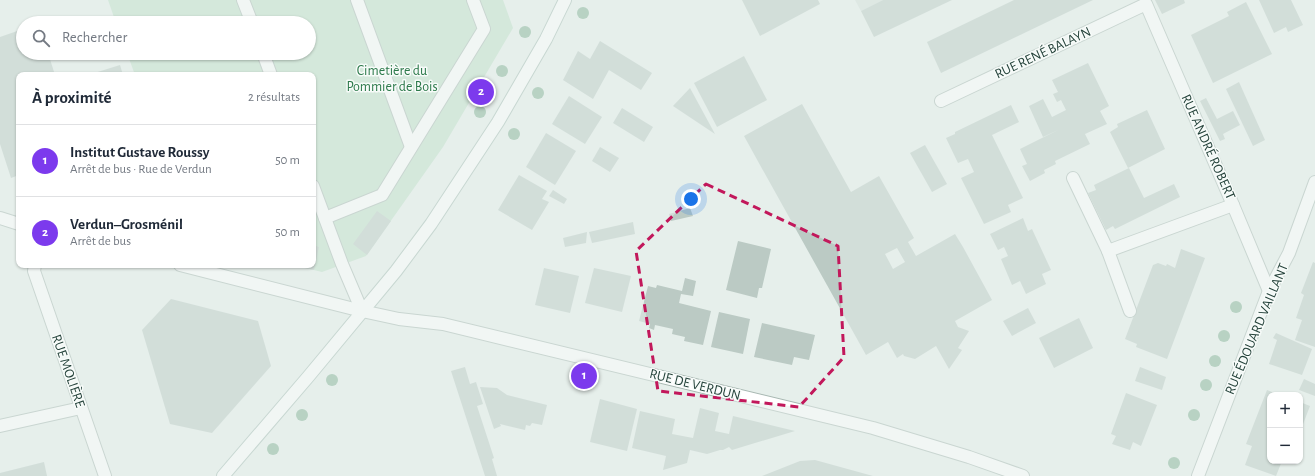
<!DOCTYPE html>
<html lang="fr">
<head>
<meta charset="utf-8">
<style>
	:root { --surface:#fff; --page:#f6f6f7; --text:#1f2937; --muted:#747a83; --line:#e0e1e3; --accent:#7c3aed }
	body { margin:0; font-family:"Alegreya Sans",sans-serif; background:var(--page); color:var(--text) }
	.controls { position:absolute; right:12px; bottom:12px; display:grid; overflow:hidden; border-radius:8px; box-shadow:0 1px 3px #0004 }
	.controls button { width:36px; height:36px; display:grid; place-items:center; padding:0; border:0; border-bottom:1px solid var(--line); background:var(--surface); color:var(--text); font:20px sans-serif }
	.you { position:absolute; left:691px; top:199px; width:14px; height:14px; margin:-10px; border:3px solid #fff; border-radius:50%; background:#1a73e8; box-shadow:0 0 0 6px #1a73e833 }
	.badge { display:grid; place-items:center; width:26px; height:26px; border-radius:50%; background:var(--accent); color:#fff; font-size:13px; font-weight:700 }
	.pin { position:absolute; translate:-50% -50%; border:2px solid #fff; box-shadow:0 1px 4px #0006 }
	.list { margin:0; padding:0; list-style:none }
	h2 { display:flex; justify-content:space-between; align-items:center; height:52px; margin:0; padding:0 16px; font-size:17px }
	h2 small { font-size:13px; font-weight:400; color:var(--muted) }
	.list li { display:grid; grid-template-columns:26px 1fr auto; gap:12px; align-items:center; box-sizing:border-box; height:72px; padding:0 16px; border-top:1px solid var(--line) }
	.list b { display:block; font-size:15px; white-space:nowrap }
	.list p { margin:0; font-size:13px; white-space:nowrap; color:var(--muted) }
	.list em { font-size:13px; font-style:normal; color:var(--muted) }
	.icon { flex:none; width:22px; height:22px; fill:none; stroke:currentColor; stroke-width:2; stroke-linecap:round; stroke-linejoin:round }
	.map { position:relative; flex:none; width:1315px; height:476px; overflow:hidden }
	.search { position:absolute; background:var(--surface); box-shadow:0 1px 3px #0004; left:16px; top:16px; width:300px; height:44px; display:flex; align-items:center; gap:10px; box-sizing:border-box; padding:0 14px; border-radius:22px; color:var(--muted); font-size:15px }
	.panel { position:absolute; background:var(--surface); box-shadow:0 1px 3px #0004; left:16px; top:72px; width:300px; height:196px; border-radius:8px }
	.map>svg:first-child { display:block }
</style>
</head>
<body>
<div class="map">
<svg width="1315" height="476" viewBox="0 0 1315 476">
	<rect width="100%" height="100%" fill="#e6efeb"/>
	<!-- built -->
	<polygon fill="#d4dfda" points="855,0 883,0 861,11"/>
	<!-- green -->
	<polygon fill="#bfe0c8" points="108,0 503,0 513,28 443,147 366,256 322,272 293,265 313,265 313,75 135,75 127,53 309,53 309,23 116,23"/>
	<!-- building -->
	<g fill="#bbcac4" fill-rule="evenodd">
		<polygon points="742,0 818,0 820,4 760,36"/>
		<polygon points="883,0 952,0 874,37 861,11"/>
		<polygon points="1014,0 1093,0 941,73 927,42"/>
		<polygon points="1155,0 1184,0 1185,3 1162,14"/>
		<polygon points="1259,0 1291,0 1303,25 1288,32 1286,27 1274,33"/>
		<polygon points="1246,2 1272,54 1213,83 1191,35 1229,16 1227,12"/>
		<polygon points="23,29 23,53 48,53 55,75 19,75 19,175 11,178 0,144 0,37"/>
		<polygon points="600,41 652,73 641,90 609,70 593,99 563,80 578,51 590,59"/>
		<polygon points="744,56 767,100 717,127 694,83"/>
		<polygon points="1088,63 1109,106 1100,111 1107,124 1085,134 1090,144 1055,161 1056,164 1044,170 1045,173 1030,181 1022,166 1027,164 1020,149 1058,130 1043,137 1029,106 1043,99 1052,117 1066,110 1061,100 1057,102 1053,94 1058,92 1052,80"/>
		<polygon points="120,65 123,75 88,75"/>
		<polygon points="1239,82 1265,140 1253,146 1226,89"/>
		<polygon points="690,88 715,134 673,106"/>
		<polygon points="569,96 602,117 585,144 552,124"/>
		<polygon points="1206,98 1217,119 1233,111 1240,125 1223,134 1225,139 1220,141 1200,101"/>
		<path d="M802,104l49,88 28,-16 35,62 -6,4 8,14 39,-22 8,13 29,53 -37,21 3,6 11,4 -11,17 4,2 -13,19 -13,-23 -21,13 -11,-3 -1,-2 -6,4 -9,-16 -22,13 -106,-190 -16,-29zM897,248l8,14 -12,7 -8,-15z"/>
		<polygon points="1011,105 1019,122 992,135 1023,198 1008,205 1011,212 984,224 961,178 974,172 968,159 958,163 946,138 955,134 955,132"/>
		<polygon points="622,108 653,127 644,142 613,123"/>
		<polygon points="1147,110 1165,149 1128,168 1110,132 1118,127 1117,124"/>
		<polygon points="546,133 576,151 555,185 526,167"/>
		<polygon points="925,145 947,184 932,192 910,153"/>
		<polygon points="600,147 619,158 610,172 592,161"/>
		<polygon points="1129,168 1144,198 1174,184 1180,197 1115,229 1113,226 1106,230 1088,193 1096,190 1094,185"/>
		<polygon points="519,175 547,191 542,199 549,202 532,230 498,210"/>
		<polygon points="553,190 567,199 564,204 549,196"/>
		<polygon points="690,208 693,216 671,221 669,214"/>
		<polygon points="377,211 391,221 367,255 353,244"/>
		<polygon points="1023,218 1028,231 1032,229 1051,270 1042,274 1046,284 1026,294 1020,281 1012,285 1001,259 1008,256 1004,247 998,250 990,234"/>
		<polygon points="633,222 635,234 592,243 589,232"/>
		<polygon points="587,232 586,243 565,247 563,238"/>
		<polygon points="738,241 771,249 762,288 759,288 757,298 726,290"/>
		<polygon points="313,245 319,247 314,270 295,266 313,265"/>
		<polygon points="1181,249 1205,258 1167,359 1136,347 1137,344 1125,339 1153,265 1158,263 1166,266 1167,264 1175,268"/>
		<polygon points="1313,262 1315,263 1315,347 1295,340 1302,320 1296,318 1304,295 1301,293"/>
		<polygon points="544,268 579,276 570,313 535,305"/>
		<polygon points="594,268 631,276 622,312 585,303"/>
		<polygon points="685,278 696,281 693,296 681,294 679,303 711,311 703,345 684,341 685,337 672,334 673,329 655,325 654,330 649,328 650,324 639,321 648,286 656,288 657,285 682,291"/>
		<polygon points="171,299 258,321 271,366 212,433 170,424 142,330"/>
		<polygon points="1028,308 1036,323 1012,336 1003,321"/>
		<polygon points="719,312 750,319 743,354 711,347"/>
		<polygon points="1079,318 1093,348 1054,368 1039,338"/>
		<polygon points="762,323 815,335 809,360 794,357 792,365 754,357"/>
		<polygon points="1276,333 1312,349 1302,375 1269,364 1277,340 1273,338"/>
		<polygon points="465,367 470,384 476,382 483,404 477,406 494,458 492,459 497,476 485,476 451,371"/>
		<polygon points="1140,367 1166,377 1162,390 1135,381"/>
		<polygon points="1304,379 1315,384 1315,396 1299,390"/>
		<polygon points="480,387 497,388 507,395 547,405 542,425 532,423 530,426 526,425 525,430 500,424 501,426 494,429"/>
		<polygon points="1267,390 1280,395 1270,395 1270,461 1282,461 1276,476 1245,465 1252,446 1246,444"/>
		<polygon points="1126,393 1157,405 1141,446 1133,442 1130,450 1112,444 1116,436 1111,434"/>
		<polygon points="600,399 637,409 627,451 590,442"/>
		<polygon points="1300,402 1310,406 1300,432"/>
		<polygon points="700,408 719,413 715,431 729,434 733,416 795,431 732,450 729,447 723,450 720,450 707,454 690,450 687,463 663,470 666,456 632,448 640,411 675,419 672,434 693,438"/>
		<polygon points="815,460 873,476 762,476 800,461"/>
		<polygon points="44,462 47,476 0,476 0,473"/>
	</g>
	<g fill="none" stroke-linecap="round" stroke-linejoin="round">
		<defs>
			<g id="service">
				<polyline points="243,0 252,23"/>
				<polyline points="357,0 411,147"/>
				<polyline points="263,53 271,75"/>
				<polyline points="313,186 342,264 362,311"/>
				<polyline points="325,218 382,195 484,29 473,0"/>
				<polyline points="0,426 81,408"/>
			</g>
			<g id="minor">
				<polyline points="941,101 1146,4 1233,205 1269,291"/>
				<polyline points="1073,178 1108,251 1130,311"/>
				<polyline points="1108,251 1233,205"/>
				<polyline points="35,265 34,271 105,476"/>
				<polyline points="1198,476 1269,291 1289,253 1315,182"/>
			</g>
			<g id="tertiary">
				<polyline points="0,218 19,224"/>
				<polyline points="180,265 362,311 399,319 443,324 873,428 969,457 1023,476"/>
			</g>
			<polyline id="secondary" points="223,476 308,377 396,271 431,224 498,122 546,39 565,0"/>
		</defs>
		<!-- service casing -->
		<use href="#service" stroke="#a8b8b2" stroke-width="14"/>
		<!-- minor casing -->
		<use href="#minor" stroke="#a8b8b2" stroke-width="14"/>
		<!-- tertiary casing -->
		<use href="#tertiary" stroke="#a8b8b2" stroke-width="14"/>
		<!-- secondary casing -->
		<use href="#secondary" stroke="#a4bbb3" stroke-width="14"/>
		<!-- service -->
		<use href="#service" stroke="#fff" stroke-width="12"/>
		<!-- minor -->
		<use href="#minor" stroke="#fff" stroke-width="12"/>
		<!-- tertiary -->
		<use href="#tertiary" stroke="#fff" stroke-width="12"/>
		<!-- secondary -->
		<use href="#secondary" stroke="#fff" stroke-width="12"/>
	</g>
	<!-- trees -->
	<g fill="#80af93">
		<circle cx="583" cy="13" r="6"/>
		<circle cx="525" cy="32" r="6"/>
		<circle cx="502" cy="71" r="6"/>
		<circle cx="538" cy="93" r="6"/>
		<circle cx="480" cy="112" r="6"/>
		<circle cx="514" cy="134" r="6"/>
		<circle cx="1236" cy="307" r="6"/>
		<circle cx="1224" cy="336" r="6"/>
		<circle cx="1215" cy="361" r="6"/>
		<circle cx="332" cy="380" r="6"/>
		<circle cx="1206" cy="385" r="6"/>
		<circle cx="302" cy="415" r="6"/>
		<circle cx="1194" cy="415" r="6"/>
		<circle cx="273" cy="449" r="6"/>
		<circle cx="1174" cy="463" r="6"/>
	</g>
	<!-- marked area -->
	<path d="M0 0H1315V476H0ZM706,184l132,62 6,111 -45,50 -141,-16 -22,-140z" fill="#e6efeb" fill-opacity=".55" fill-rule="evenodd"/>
	<path fill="none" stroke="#c2185b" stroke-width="3" stroke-dasharray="8 5" stroke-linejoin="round" d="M706,184l132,62 6,111 -45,50 -141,-16 -22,-140z"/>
	<g text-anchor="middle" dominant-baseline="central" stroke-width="3" stroke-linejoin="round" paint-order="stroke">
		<!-- street labels -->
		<g font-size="14" fill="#24423a" stroke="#f7fbf9">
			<text transform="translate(1043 53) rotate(-25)">RUE RENÉ BALAYN</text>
			<text transform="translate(1208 147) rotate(66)">RUE ANDRÉ ROBERT</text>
			<text transform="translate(1257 329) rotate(-67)">RUE ÉDOUARD VAILLANT</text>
			<text transform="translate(68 371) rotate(71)">RUE MOLIÈRE</text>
			<text transform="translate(695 385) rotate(14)">RUE DE VERDUN</text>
		</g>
		<!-- park labels -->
		<g font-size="14" fill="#2d7a4b" stroke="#f7fbf9">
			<text x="392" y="71">Cimetière du<tspan x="392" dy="16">Pommier de Bois</tspan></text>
		</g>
	</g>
</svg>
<div class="controls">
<button>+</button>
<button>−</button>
</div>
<div class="you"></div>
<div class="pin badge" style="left:584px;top:376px">1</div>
<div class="pin badge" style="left:481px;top:92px">2</div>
<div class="search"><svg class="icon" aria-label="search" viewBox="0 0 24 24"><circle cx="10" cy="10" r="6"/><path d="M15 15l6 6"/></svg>Rechercher</div>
<section class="panel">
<h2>À proximité<small>2 résultats</small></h2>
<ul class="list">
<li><span class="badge">1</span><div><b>Institut Gustave Roussy</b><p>Arrêt de bus · Rue de Verdun</p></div><em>50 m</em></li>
<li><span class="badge">2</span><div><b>Verdun–Grosménil</b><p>Arrêt de bus</p></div><em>50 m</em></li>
</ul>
</section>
</div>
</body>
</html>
